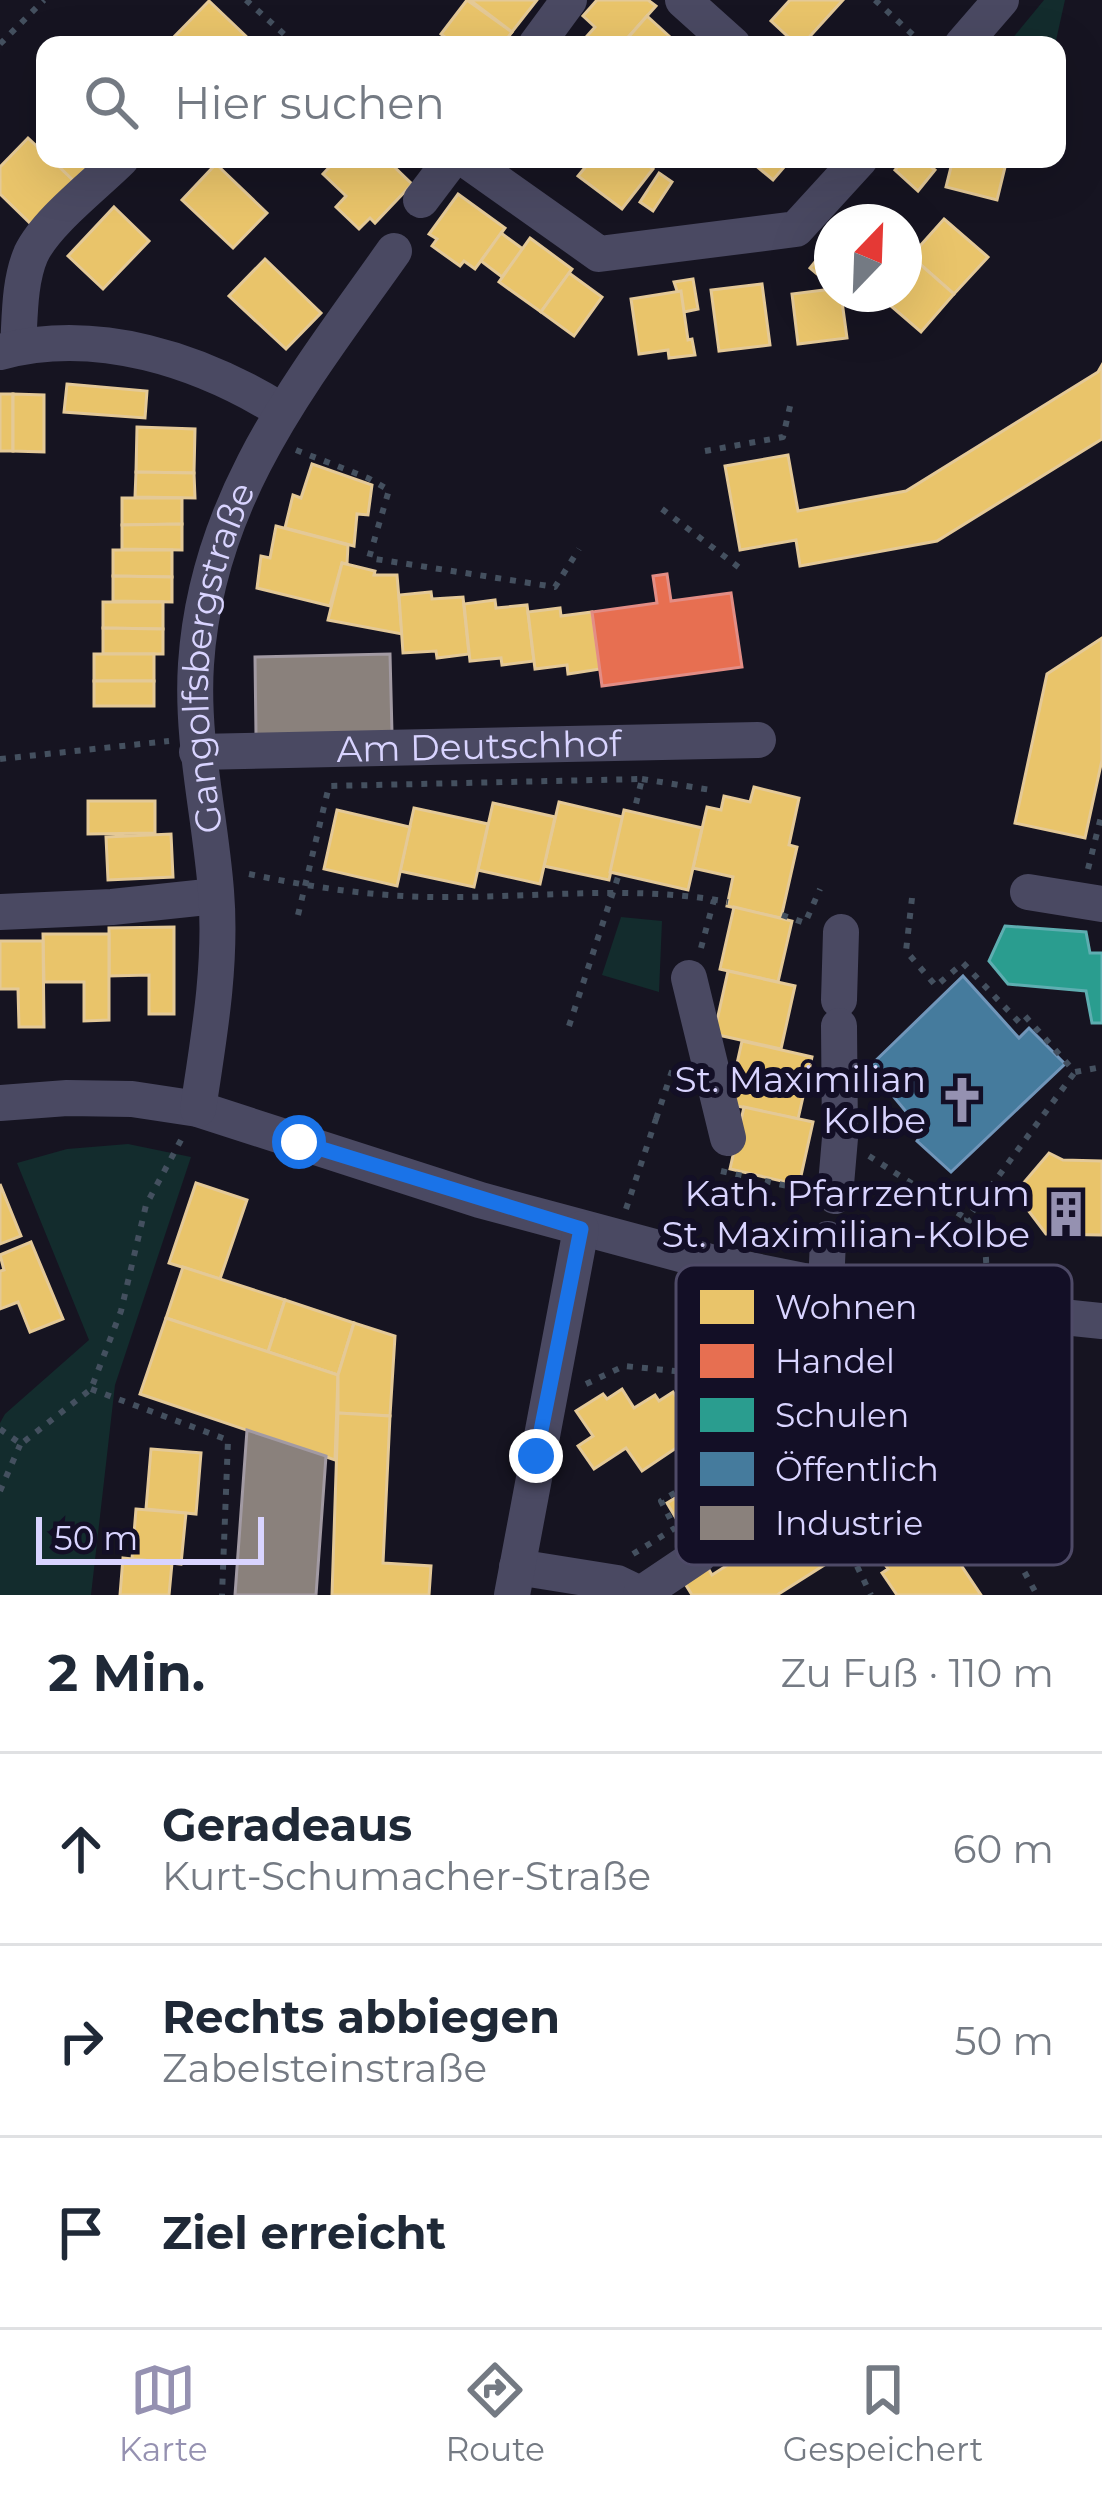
<!DOCTYPE html>
<html lang="de">
<head>
<meta charset="utf-8">
<style>
	:root { --surface:#fff; --page:#f6f6f7; --text:#1f2937; --muted:#747a83; --line:#e0e1e3; --accent:#9591b1 }
	body { margin:0; font-family:Montserrat,sans-serif; background:var(--page); color:var(--text) }
	.compass { position:absolute; left:814px; top:204px; width:108px; height:108px; border-radius:50%; background:var(--surface); box-shadow:0 12px 48px #0002; rotate:23deg }
	.scale { position:absolute; left:36px; bottom:30px; width:228px; box-sizing:border-box; padding-left:12px; border:6px solid #d9d4ff; border-top:0; font-size:33px; line-height:42px; white-space:nowrap; color:#d9d4ff; -webkit-text-stroke:9px #130f26; paint-order:stroke }
	.stop { position:absolute; width:36px; height:36px; margin:-27px; border:9px solid #1a73e8; border-radius:50%; background:#fff }
	.stop.end { background:#1a73e8; border-color:#fff; box-shadow:0 3px 12px #0008 }
	.list { margin:0; padding:0; list-style:none }
	h2 { display:flex; justify-content:space-between; align-items:center; height:156px; margin:0; padding:0 48px; font-size:51px }
	h2 small { font-size:39px; font-weight:400; color:var(--muted) }
	.list li { display:grid; grid-template-columns:78px 1fr auto; gap:36px; align-items:center; box-sizing:border-box; height:192px; padding:0 48px; border-top:3px solid var(--line) }
	.list b { display:block; font-size:45px; white-space:nowrap }
	.list p { margin:0; font-size:39px; white-space:nowrap; color:var(--muted) }
	.list em { font-size:39px; font-style:normal; color:var(--muted) }
	.icon { flex:none; width:66px; height:66px; fill:none; stroke:currentColor; stroke-width:2; stroke-linecap:round; stroke-linejoin:round }
	.map { position:relative; flex:none; width:1102px; height:1595px; overflow:hidden }
	.search { position:absolute; background:var(--surface); box-shadow:0 12px 48px #0002; left:36px; right:36px; top:36px; height:132px; display:flex; align-items:center; gap:30px; box-sizing:border-box; padding:0 42px; border-radius:24px; color:var(--muted); font-size:45px }
	.sheet { height:732px; background:var(--surface) }
	nav { display:flex; justify-content:space-around; align-items:center; box-sizing:border-box; height:168px; border-top:3px solid var(--line); background:var(--surface); font-size:33px; color:var(--muted) }
	nav a { display:grid; justify-items:center; gap:6px }
	nav .on { color:var(--accent) }
	.map>svg:first-child { display:block }
</style>
</head>
<body>
<div class="map">
<svg width="1102" height="1595" viewBox="0 0 1102 1595">
	<rect width="100%" height="100%" fill="#161421"/>
	<!-- green -->
	<g fill="#132c2d">
		<polygon points="1044,0 1065,0 1055,45 1011,40"/>
		<polygon points="621,917 662,921 659,992 602,975"/>
		<polygon points="128,1144 191,1157 115,1385 91,1595 0,1595 0,1423 5,1414 89,1340 17,1163 67,1149"/>
	</g>
	<!-- homes -->
	<g fill="#e9c46a" stroke="#e4c997" stroke-width="3">
		<polygon points="467,0 512,32 502,45 455,45 441,34"/>
		<polygon points="470,0 537,0 512,32"/>
		<polygon points="597,0 648,0 656,6 621,45 598,45 587,36 595,27 583,16"/>
		<polygon points="790,0 843,0 802,45 797,45 771,21"/>
		<polygon points="209,1 251,41 247,45 179,45 172,39"/>
		<polygon points="647,16 669,36 661,45 631,45 626,40"/>
		<polygon points="28,138 45,154 45,159 51,159 74,181 32,225 0,194 0,167"/>
		<polygon points="51,159 95,159 74,181"/>
		<polygon points="337,159 386,159 412,184 375,223 370,218 359,229 336,207 346,196 323,174"/>
		<polygon points="592,159 640,159 653,169 622,209 578,176"/>
		<polygon points="748,159 791,159 773,180"/>
		<polygon points="904,159 922,159 935,170 918,191 895,170"/>
		<polygon points="953,159 1007,159 997,200 946,187"/>
		<polygon points="216,164 267,213 233,248 182,200"/>
		<polygon points="659,173 672,182 653,211 640,202"/>
		<polygon points="458,194 505,228 475,269 464,261 460,266 432,246 437,239 429,234"/>
		<polygon points="114,207 149,241 103,289 68,256"/>
		<polygon points="944,219 988,257 954,294 911,256"/>
		<polygon points="501,233 523,249 502,277 481,261"/>
		<polygon points="530,238 572,269 541,312 499,282"/>
		<polygon points="832,241 832,278 828,283 810,268"/>
		<polygon points="904,250 954,294 921,332 877,294 904,294"/>
		<polygon points="265,259 321,313 286,349 229,296"/>
		<polygon points="569,273 602,297 574,336 541,312"/>
		<polygon points="693,279 698,309 684,312 674,282"/>
		<polygon points="762,284 770,345 719,351 711,290"/>
		<polygon points="832,289 832,294 841,294 847,338 798,344 792,294"/>
		<polygon points="681,291 688,340 692,339 695,355 669,358 668,350 639,354 631,299"/>
		<polygon points="1102,365 1102,439 937,541 800,566 796,540 740,550 725,466 788,455 798,511 906,491 1098,372"/>
		<polygon points="67,384 147,391 145,418 64,412"/>
		<rect x="0" y="394" width="13" height="57"/>
		<polygon points="13,394 44,395 44,452 13,451"/>
		<polygon points="137,427 195,429 194,473 136,472"/>
		<polygon points="312,464 372,485 368,515 357,514 354,546 285,528 293,495 301,498"/>
		<polygon points="136,472 194,473 195,498 135,497"/>
		<polygon points="122,498 182,498 182,524 122,525"/>
		<polygon points="182,524 182,550 122,549 122,525"/>
		<polygon points="276,526 348,545 347,564 342,563 330,606 257,588 261,556 270,558"/>
		<polygon points="113,550 172,550 172,577 113,576"/>
		<polygon points="342,563 375,571 374,575 397,575 402,634 328,620"/>
		<polygon points="113,576 172,577 172,602 113,601"/>
		<polygon points="431,592 432,599 463,597 469,654 437,658 436,651 403,653 399,595"/>
		<polygon points="495,600 496,608 527,605 534,661 502,665 501,658 470,661 464,604"/>
		<polygon points="103,602 163,602 163,629 103,628"/>
		<polygon points="560,608 561,616 592,612 600,669 568,674 567,665 535,669 528,612"/>
		<polygon points="103,628 163,629 163,654 103,654"/>
		<polygon points="1102,638 1102,760 1085,838 1015,823 1047,674"/>
		<rect x="94" y="654" width="60" height="27"/>
		<rect x="94" y="681" width="60" height="25"/>
		<polygon points="754,787 799,798 789,845 797,847 781,918 727,906 733,877 693,868 707,807 721,810 724,796 750,802"/>
		<polygon points="88,801 155,801 155,833 88,834"/>
		<polygon points="559,802 623,817 609,880 544,866"/>
		<polygon points="493,803 555,817 540,884 478,870"/>
		<polygon points="414,808 488,824 474,887 400,871"/>
		<polygon points="337,810 410,827 397,886 324,869"/>
		<polygon points="624,810 702,828 688,890 610,872"/>
		<polygon points="171,834 173,877 108,880 106,837"/>
		<polygon points="734,907 792,921 778,982 720,969"/>
		<polygon points="174,927 174,1014 149,1014 149,975 109,976 109,928"/>
		<polygon points="43,934 109,934 109,1020 84,1021 84,982 44,982"/>
		<polygon points="0,941 43,941 44,1027 19,1027 18,989 0,989"/>
		<polygon points="728,971 795,986 781,1049 714,1034"/>
		<polygon points="742,1041 812,1057 798,1119 728,1104"/>
		<polygon points="744,1107 813,1122 799,1185 730,1169"/>
		<polygon points="1049,1153 1063,1160 1102,1161 1102,1235 1046,1234 1015,1193"/>
		<polygon points="196,1183 247,1200 220,1279 169,1263"/>
		<polygon points="0,1184 21,1236 0,1244"/>
		<polygon points="31,1242 63,1319 30,1332 18,1302 0,1309 0,1271 4,1270 0,1255"/>
		<polygon points="183,1267 285,1300 268,1352 166,1318"/>
		<polygon points="285,1300 354,1323 338,1375 268,1352"/>
		<polygon points="166,1318 338,1375 335,1460 140,1394"/>
		<polygon points="354,1323 395,1336 390,1416 338,1413 338,1375"/>
		<polygon points="871,1369 876,1376 881,1372 907,1413 903,1416 919,1440 908,1448 932,1484 921,1492 932,1508 937,1505 972,1557 961,1565 981,1595 897,1595 882,1573 888,1569 844,1503 862,1491 839,1456 825,1466 820,1458 800,1472 782,1446 747,1469 731,1446 695,1470 679,1446 642,1471 626,1448 594,1469 578,1446 593,1436 576,1411 603,1394 607,1399 622,1389 634,1408 655,1395 659,1401 673,1392 684,1408 708,1392 713,1399 724,1391 737,1411 758,1397 761,1402 776,1393 786,1409 812,1392 817,1399 825,1393 836,1410 850,1400 846,1393 859,1385 856,1379"/>
		<polygon points="338,1413 390,1416 383,1563 431,1566 429,1595 332,1595"/>
		<polygon points="151,1449 201,1453 196,1514 146,1509"/>
		<polygon points="698,1484 714,1511 683,1530 667,1503"/>
		<polygon points="136,1509 186,1513 181,1564 132,1559"/>
		<polygon points="809,1513 837,1557 777,1595 692,1595 681,1577 705,1563 712,1575"/>
		<polygon points="123,1558 172,1563 169,1595 120,1595"/>
	</g>
	<!-- shops -->
	<polygon fill="#e76f51" stroke="#e38d85" stroke-width="3" points="667,574 671,601 731,593 742,667 602,686 592,612 657,603 653,576"/>
	<!-- schools -->
	<polygon fill="#2a9d8f" stroke="#5eaeb1" stroke-width="3" points="1005,926 1086,932 1090,953 1102,953 1102,1023 1092,1023 1086,991 1008,984 989,961"/>
	<!-- public -->
	<polygon fill="#457b9d" stroke="#7196ba" stroke-width="3" points="963,976 1019,1038 1029,1028 1065,1064 951,1172 917,1141 923,1132 869,1067"/>
	<!-- industry -->
	<g fill="#8a817c" stroke="#a29aa3" stroke-width="3">
		<polygon points="390,654 392,733 256,735 255,657"/>
		<polygon points="247,1430 326,1456 316,1595 235,1595"/>
	</g>
	<g fill="none" stroke-linecap="round" stroke-linejoin="round">
		<!-- path -->
		<g stroke="#44505f" stroke-width="6" stroke-dasharray="6 9" stroke-linecap="butt">
			<polyline points="246,0 296,45"/>
			<polyline points="875,0 924,45"/>
			<polyline points="0,44 44,0"/>
			<polyline points="296,450 368,478 389,490 369,558 555,587 579,549"/>
			<polyline points="705,451 783,437 791,402"/>
			<polyline points="662,509 745,572"/>
			<polyline points="0,759 169,741"/>
			<polyline points="642,779 711,790"/>
			<polyline points="1088,869 1102,813"/>
			<path d="M249,874c67,14 132,24 202,23 92,0 186,-12 277,5"/>
			<polyline points="912,898 906,951 936,986 963,963 1019,1022 1025,1016 1075,1072 1102,1067"/>
			<polyline points="298,915 329,786 642,779 634,812"/>
			<polyline points="782,915 805,923 820,889"/>
			<polyline points="701,948 714,900"/>
			<polyline points="569,1026 619,874"/>
			<polyline points="656,1119 674,1065"/>
			<polyline points="869,1156 967,1219"/>
			<polyline points="721,1171 805,1190"/>
			<polyline points="626,1209 656,1119 647,1115"/>
			<polyline points="987,1278 985,1240 967,1219 1075,1072"/>
			<polyline points="900,1334 900,1344 1037,1595"/>
			<polyline points="586,1384 624,1366 767,1380 818,1365 804,1351 802,1323"/>
			<polyline points="91,1389 228,1440 222,1595"/>
			<polyline points="0,1429 21,1444 91,1389 121,1311 146,1205 181,1140"/>
			<polyline points="0,1491 20,1445"/>
			<polyline points="633,1554 675,1528 661,1501 703,1476 719,1499 783,1461 853,1558 871,1595"/>
		</g>
		<!-- minor -->
		<g stroke="#4a4962" stroke-width="36">
			<polyline points="683,0 733,45"/>
			<polyline points="536,45 569,0"/>
			<polyline points="962,45 1001,0"/>
			<polyline points="465,159 599,254 796,229 860,159"/>
			<polyline points="421,200 452,159"/>
			<path d="M18,347c2,-30 1,-65 13,-93 15,-32 64,-69 90,-95"/>
			<path d="M0,352c97,-26 200,8 282,59"/>
			<path id="s1" d="M197,752l561,-12"/>
			<polyline points="1028,892 1102,904"/>
			<polyline points="0,912 112,907 216,896"/>
			<polyline points="689,978 728,1138"/>
			<polyline points="839,1000 841,932"/>
			<polyline points="0,1103 67,1098 132,1099 198,1109 480,1200 710,1262 898,1300 1102,1321"/>
			<path id="s2" d="M198,1109c11,-72 24,-146 18,-218 -6,-77 -25,-150 -20,-227 11,-167 106,-283 198,-413"/>
			<polyline points="835,1196 840,1138 839,1026"/>
			<polyline points="826,1288 828,1239"/>
			<polyline points="517,1567 617,1583 642,1595"/>
			<polyline points="641,1594 699,1555"/>
			<polyline points="512,1595 581,1229"/>
		</g>
	</g>
	<g fill="none" stroke-linecap="round" stroke-linejoin="round">
		<!-- route -->
		<polyline stroke="#1a73e8" stroke-width="15" points="299,1142 581,1229 536,1456"/>
	</g>
	<!-- icons -->
	<defs>
		<symbol id="church-bare" viewBox="-9 -9 18 18"><path d="M-1.2-6h2.4v3.5h3.3v2.4h-3.3V6h-2.4V-.1h-3.3v-2.4h3.3Z" fill="#9591b1" stroke="#130f26" stroke-width="2.5" paint-order="stroke"/></symbol>
		<symbol id="building-bare" viewBox="-9 -9 18 18"><path d="M-4-6H4V6H1V3H-1V6H-4ZM-2.5-4.3h1.7v1.8h-1.7ZM.8-4.3h1.7v1.8H.8ZM-2.5-1h1.7V.8h-1.7ZM.8-1h1.7V.8H.8Z" fill="#9591b1" stroke="#130f26" stroke-width="2.5" paint-order="stroke"/></symbol>
	</defs>
	<g fill-rule="evenodd">
		<use href="#church-bare" x="929" y="1067" width="66" height="66"/>
		<use href="#building-bare" x="1033" y="1181" width="66" height="66"/>
	</g>
	<g text-anchor="middle" dominant-baseline="central" stroke-width="12" stroke-linejoin="round" paint-order="stroke">
		<!-- street labels -->
		<g font-size="36" fill="#d9d4ff" stroke="#130f26">
			<text stroke="none"><textPath href="#s2" startOffset="456">Gangolfsbergstraße</textPath></text>
			<text stroke="none"><textPath href="#s1" startOffset="282">Am Deutschhof</textPath></text>
		</g>
		<!-- poi labels -->
		<g font-size="36" fill="#d9d4ff" stroke="#130f26" text-anchor="end">
			<text x="926" y="1079">St. Maximilian<tspan x="926" dy="41">Kolbe</tspan></text>
			<text x="1030" y="1193">Kath. Pfarrzentrum<tspan x="1030" dy="41">St. Maximilian-Kolbe</tspan></text>
		</g>
	</g>
	<!-- legend -->
	<rect x="676" y="1265" width="396" height="300" rx="18" fill="#130f26" stroke="#4e4a67" stroke-width="3"/>
	<rect x="700" y="1290" width="54" height="34" fill="#e9c46a"/>
	<rect x="700" y="1344" width="54" height="34" fill="#e76f51"/>
	<rect x="700" y="1398" width="54" height="34" fill="#2a9d8f"/>
	<rect x="700" y="1452" width="54" height="34" fill="#457b9d"/>
	<rect x="700" y="1506" width="54" height="34" fill="#8a817c"/>
	<g font-size="33" fill="#d9d4ff">
		<text x="775" y="1319">Wohnen</text>
		<text x="775" y="1373">Handel</text>
		<text x="775" y="1427">Schulen</text>
		<text x="775" y="1481">Öffentlich</text>
		<text x="775" y="1535">Industrie</text>
	</g>
</svg>
<svg class="compass" viewBox="-18 -18 36 36"><path d="M0-13l5 13h-10z" fill="#e53935"/><path d="M0 13l5-13h-10z" fill="#747a83"/></svg>
<div class="scale">50 m</div>
<div class="stop" style="left:299px;top:1142px"></div>
<div class="stop end" style="left:536px;top:1456px"></div>
<div class="search"><svg class="icon" aria-label="search" viewBox="0 0 24 24"><circle cx="10" cy="10" r="6"/><path d="M15 15l6 6"/></svg>Hier suchen</div>
</div>
<section class="sheet">
<h2>2 Min.<small>Zu Fuß · 110 m</small></h2>
<ul class="list">
<li><svg class="icon" aria-label="ahead" viewBox="0 0 24 24"><path d="M12 20V5M6 11l6-6 6 6"/></svg><div><b>Geradeaus</b><p>Kurt-Schumacher-Straße</p></div><em>60 m</em></li>
<li><svg class="icon" aria-label="right" viewBox="0 0 24 24"><path d="M7 20v-9h11M14 6l5 5-5 5"/></svg><div><b>Rechts abbiegen</b><p>Zabelsteinstraße</p></div><em>50 m</em></li>
<li><svg class="icon" aria-label="arrive" viewBox="0 0 24 24"><path d="M6 21V4h12l-3 4 3 4H6"/></svg><div><b>Ziel erreicht</b></div></li>
</ul>
</section>
<nav>
<a class="on"><svg class="icon" aria-label="map" viewBox="0 0 24 24"><path d="M3 6l6-2 6 2 6-2v14l-6 2-6-2-6 2zM9 4v14M15 6v14"/></svg>Karte</a>
<a><svg class="icon" aria-label="directions" viewBox="0 0 24 24"><path d="M12 3l9 9-9 9-9-9zM9 14v-3h6M13 9l2 2-2 2"/></svg>Route</a>
<a><svg class="icon" aria-label="saved" viewBox="0 0 24 24"><path d="M7 4h10v16l-5-4-5 4z"/></svg>Gespeichert</a>
</nav>
</body>
</html>
